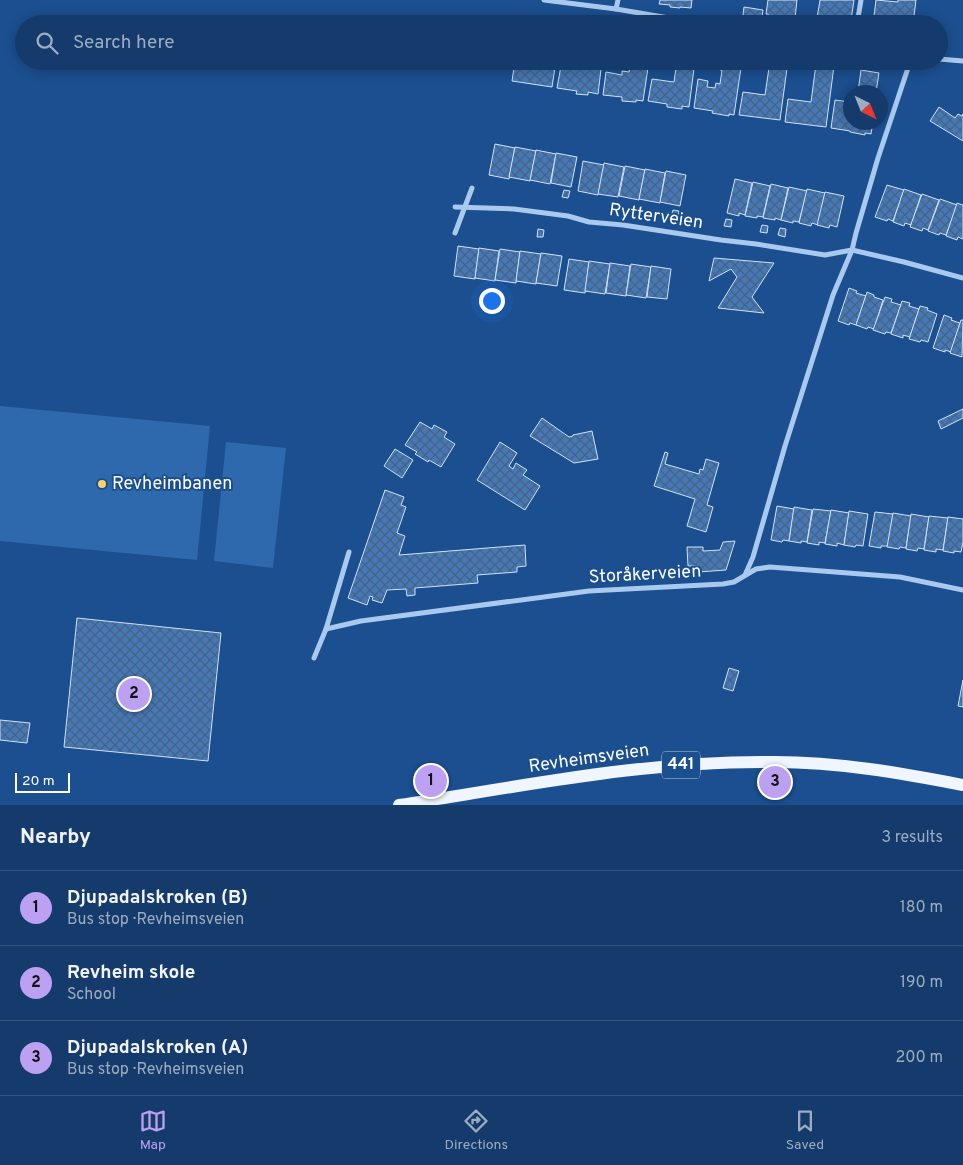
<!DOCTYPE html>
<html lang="en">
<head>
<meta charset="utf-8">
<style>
	:root { --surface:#143b6b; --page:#214673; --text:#f1f3f6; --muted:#9dadc1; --line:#33557e; --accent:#bca0f2 }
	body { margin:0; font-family:Overpass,sans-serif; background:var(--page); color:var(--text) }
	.compass { position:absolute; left:843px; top:85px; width:45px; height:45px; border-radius:50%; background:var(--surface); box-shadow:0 2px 12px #0003; rotate:137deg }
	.scale { position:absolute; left:15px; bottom:12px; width:55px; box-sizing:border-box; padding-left:5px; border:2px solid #fff; border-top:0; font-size:14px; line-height:18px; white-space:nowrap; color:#fff; -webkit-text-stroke:4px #1b4f8f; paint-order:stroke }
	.you { position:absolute; left:491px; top:300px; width:18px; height:18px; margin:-12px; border:4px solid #fff; border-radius:50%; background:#1a73e8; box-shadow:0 0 0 8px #1a73e833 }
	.badge { display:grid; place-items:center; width:32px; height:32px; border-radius:50%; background:var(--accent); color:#111; font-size:16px; font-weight:700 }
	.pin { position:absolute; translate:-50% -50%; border:2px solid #fff; box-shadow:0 1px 5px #0006 }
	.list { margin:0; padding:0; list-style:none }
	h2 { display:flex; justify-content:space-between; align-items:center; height:65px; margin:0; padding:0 20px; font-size:21px }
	h2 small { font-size:16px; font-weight:400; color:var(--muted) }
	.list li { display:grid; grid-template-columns:32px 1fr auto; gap:15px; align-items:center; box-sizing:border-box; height:75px; padding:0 20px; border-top:1px solid var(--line) }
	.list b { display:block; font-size:19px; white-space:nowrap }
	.list p { margin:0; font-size:16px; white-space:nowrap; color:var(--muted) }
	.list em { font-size:16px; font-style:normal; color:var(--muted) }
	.icon { flex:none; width:28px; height:28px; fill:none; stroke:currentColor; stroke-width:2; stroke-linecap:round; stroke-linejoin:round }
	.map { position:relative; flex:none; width:963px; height:805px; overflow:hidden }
	.search { position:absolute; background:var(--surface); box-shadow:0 2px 12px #0003; left:15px; right:15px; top:15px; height:55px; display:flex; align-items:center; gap:12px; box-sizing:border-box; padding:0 18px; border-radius:28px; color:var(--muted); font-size:19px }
	.sheet { height:290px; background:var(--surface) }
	nav { display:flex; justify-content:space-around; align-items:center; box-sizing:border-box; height:70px; border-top:1px solid var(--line); background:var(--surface); font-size:14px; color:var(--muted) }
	nav a { display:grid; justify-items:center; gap:2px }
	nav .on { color:var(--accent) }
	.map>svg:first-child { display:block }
</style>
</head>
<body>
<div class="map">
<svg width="963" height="805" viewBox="0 0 963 805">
	<defs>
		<pattern id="building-cross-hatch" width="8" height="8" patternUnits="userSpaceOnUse" patternTransform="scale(1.25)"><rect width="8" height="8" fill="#4478b7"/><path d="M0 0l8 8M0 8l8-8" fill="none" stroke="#486282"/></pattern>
	</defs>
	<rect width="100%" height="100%" fill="#1b4f8f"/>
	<!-- park -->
	<g fill="#2e69ad">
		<polygon points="0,406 210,426 197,560 0,541"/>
		<polygon points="226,442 286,448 273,568 214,561"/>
	</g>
	<!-- building -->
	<g fill="url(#building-cross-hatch)" stroke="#cfe3fa">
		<polygon points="660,0 692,0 691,8 680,7 680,8 670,7 670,5 659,4"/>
		<polygon points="768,0 797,0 795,18 793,17 792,21 768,18 768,14 766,14"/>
		<polygon points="820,0 854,0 851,20 844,19 844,24 816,24"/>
		<polygon points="876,0 898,2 898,0 916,0 913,24 873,24"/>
		<polygon points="744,7 763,10 761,24 742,22"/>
		<polygon points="515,61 556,61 552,87 512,81"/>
		<polygon points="573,61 602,61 598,94 588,92 588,95 576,94 577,91 557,88 561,66 572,67"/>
		<polygon points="631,61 649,61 643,101 636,100 636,102 622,101 622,97 603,95 606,72 622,75 622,71 629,72"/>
		<polygon points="677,61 695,61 689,107 682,106 682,109 667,107 667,104 648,101 652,79 674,82"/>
		<polygon points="721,61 742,61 734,115 729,114 729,116 712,113 713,111 694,108 698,79 708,81 707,87 715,88 716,83 720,84 722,70 720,70"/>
		<polygon points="770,61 788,61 780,120 739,115 743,92 765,95"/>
		<polygon points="816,64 834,66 826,127 785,122 788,99 811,102"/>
		<polygon points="861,70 879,73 876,92 858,92"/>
		<polygon points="835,100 850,102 850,122 873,122 871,134 865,133 865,135 850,132 850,131 831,128"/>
		<polygon points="939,107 955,118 958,114 962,116 963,114 963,141 930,121"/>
		<polygon points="495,144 515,148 509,179 489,175"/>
		<polygon points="515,147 536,151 530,181 509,177"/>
		<polygon points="536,150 556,154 550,184 530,180"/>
		<polygon points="556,153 577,157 571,187 551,183"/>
		<polygon points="583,161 604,165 598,195 578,191"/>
		<polygon points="604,163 624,167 618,197 598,194"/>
		<polygon points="625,166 645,170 639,200 619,196"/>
		<polygon points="645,169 665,173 660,203 639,199"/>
		<polygon points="666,171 686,175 680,206 660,202"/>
		<polygon points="735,179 752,183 745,215 739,213 739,216 727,213"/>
		<polygon points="753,182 770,186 763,217 757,216 757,218 745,216"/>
		<polygon points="771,184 788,188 781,220 775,218 775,220 763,218"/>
		<polygon points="887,185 904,190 893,221 888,219 887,221 875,217"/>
		<polygon points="789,187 807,191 799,222 793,221 793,223 781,220"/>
		<polygon points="807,189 825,193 818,225 812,223 811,226 799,223"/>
		<polygon points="904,189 921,195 911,225 905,223 904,226 893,222"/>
		<polygon points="564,190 570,191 568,198 562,197"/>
		<polygon points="825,192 844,196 837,227 830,225 829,228 817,225"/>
		<polygon points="922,194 939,200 928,230 923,228 922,231 910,227"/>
		<polygon points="940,199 957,205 946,235 940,233 939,235 928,231"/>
		<polygon points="957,203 963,205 963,239 958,237 957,240 946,236"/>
		<polygon points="673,210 679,211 678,219 671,217"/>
		<polygon points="726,219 732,220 731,227 724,226"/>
		<polygon points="762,225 768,226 767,233 760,232"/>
		<polygon points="780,228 786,229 785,237 778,235"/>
		<polygon points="538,229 544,230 543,237 537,237"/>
		<polygon points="458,246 479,249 475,279 454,276"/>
		<polygon points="479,248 499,251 495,281 475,278"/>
		<polygon points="500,249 520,252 516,283 495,280"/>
		<polygon points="520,251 541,254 536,284 516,281"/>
		<polygon points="541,253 562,256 557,286 536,283"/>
		<polygon points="714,258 774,263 752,297 764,313 718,308 737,277 731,269 709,281"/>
		<polygon points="569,259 589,262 585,293 564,290"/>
		<polygon points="589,261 610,264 605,294 585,291"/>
		<polygon points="610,263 630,266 626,296 606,293"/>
		<polygon points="631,264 651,267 646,298 626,295"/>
		<polygon points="651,266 671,269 667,299 647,297"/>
		<polygon points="849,288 857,291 856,293 866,296 856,325 850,323 849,325 838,321"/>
		<polygon points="867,292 874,295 874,297 883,300 874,329 868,327 867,329 856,325"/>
		<polygon points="885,297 892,299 891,302 901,305 891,333 886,332 885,334 873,330"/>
		<polygon points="902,301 910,303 909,306 919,309 910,337 903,335 903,338 891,334"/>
		<polygon points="920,306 928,308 927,310 937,314 928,342 921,340 920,342 909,339"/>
		<polygon points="944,315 952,318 951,320 960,323 951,352 945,350 945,352 933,348"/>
		<polygon points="961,320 963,320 962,357 950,353"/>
		<polygon points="963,409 963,418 941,429 938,421"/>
		<polygon points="542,418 569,437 573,436 573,435 592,431 598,459 574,463 530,436"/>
		<polygon points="420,422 432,429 434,425 447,432 444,437 455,444 441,467 429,460 428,462 415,454 417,452 405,445"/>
		<polygon points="500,442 517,453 509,466 513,469 516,463 527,470 523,475 540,486 525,510 477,480"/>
		<polygon points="395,449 413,460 402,478 384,466"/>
		<polygon points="665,452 668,453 665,464 699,474 700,469 703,470 706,459 719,463 707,505 713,507 706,532 687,526 695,499 654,486"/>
		<polygon points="385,490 404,497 401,505 406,507 397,533 405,536 399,555 525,545 526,566 517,567 517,572 477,575 478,583 415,588 415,595 407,596 406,589 387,590 382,603 372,600 373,597 370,596 367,605 348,598"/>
		<polygon points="777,506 794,509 789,541 783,540 782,542 771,540"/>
		<polygon points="794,507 812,510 807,542 801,541 801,543 789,541"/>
		<polygon points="813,509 831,511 825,543 819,542 819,545 807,543"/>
		<polygon points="831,510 849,513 844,545 837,543 837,546 825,544"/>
		<polygon points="849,511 868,514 863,546 856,545 855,547 844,545"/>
		<polygon points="875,512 893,514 888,546 881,546 881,548 869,546"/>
		<polygon points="893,513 911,516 906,548 900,547 899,549 887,547"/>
		<polygon points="911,514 929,517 924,549 918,548 917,551 906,549"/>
		<polygon points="929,516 948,518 943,550 936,549 936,552 924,550"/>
		<polygon points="948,517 963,519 963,542 961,552 954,551 954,553 943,551"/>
		<polygon points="735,541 726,570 698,572 698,566 688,566 687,547 703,547 703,551 720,550 723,542"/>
		<polygon points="77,618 221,633 208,761 64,747"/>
		<polygon points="729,668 739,671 733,691 723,688"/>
		<polygon points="963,680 963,707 958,706"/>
		<polygon points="0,720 30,723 27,743 0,740"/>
	</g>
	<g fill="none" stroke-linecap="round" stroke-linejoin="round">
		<!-- minor -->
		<g stroke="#a9c9ee" stroke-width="5">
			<polyline points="544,0 616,9 704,24"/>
			<polyline points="616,9 618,0"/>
			<polyline points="857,24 861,0"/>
			<polyline points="939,59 963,61"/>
			<polyline points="455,207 514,209 568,216 589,222 623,225 721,240 756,244 825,255 852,250 904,262 963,278"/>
			<polyline points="455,233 472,188"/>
			<polyline points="745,575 753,557 785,446 833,295 852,250 856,233 878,158 910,62"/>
			<polyline points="326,629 361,621 589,591 723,584 734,582 756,569 770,567 900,577 963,590"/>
			<polyline points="314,658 326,629 349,552"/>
		</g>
		<!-- primary -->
		<path stroke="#f0f6ff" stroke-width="12" d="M399,805c125,-19 250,-45 376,-43 63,0 126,11 188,23"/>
	</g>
	<!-- markers -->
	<circle fill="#ffd166" stroke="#1b4f8f" stroke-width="2" cx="102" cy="484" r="5"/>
	<g text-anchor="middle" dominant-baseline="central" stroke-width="4" stroke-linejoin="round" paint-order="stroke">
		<!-- shield labels -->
		<rect fill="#1b4f8f" stroke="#bbcadd" stroke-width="1" x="662" y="751.5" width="38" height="27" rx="4"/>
		<g font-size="16" font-weight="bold" fill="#fff">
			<text x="681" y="765">441</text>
		</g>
		<!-- street labels -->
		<g font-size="18" fill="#fff" stroke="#1b4f8f">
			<text transform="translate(656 217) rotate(8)">Rytterveien</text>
			<text transform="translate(645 575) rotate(-3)">Storåkerveien</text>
			<text transform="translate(589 759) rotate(-8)">Revheimsveien</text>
		</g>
		<!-- poi labels -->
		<g font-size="18" fill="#fff" stroke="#1b4f8f" text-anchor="start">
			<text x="112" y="484">Revheimbanen</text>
		</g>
	</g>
</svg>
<svg class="compass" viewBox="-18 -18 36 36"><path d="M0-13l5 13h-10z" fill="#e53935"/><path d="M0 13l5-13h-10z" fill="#9dadc1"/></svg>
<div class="scale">20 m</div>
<div class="you"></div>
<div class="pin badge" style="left:431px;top:781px">1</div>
<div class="pin badge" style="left:134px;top:694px">2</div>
<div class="pin badge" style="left:775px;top:782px">3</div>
<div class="search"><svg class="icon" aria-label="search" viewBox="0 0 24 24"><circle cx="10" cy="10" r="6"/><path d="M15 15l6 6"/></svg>Search here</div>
</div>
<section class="sheet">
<h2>Nearby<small>3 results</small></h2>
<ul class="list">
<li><span class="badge">1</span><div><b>Djupadalskroken (B)</b><p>Bus stop · Revheimsveien</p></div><em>180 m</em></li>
<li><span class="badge">2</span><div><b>Revheim skole</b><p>School</p></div><em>190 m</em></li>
<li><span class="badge">3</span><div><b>Djupadalskroken (A)</b><p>Bus stop · Revheimsveien</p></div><em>200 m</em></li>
</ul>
</section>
<nav>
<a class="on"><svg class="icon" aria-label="map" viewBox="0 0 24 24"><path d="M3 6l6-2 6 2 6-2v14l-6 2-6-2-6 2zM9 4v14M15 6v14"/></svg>Map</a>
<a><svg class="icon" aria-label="directions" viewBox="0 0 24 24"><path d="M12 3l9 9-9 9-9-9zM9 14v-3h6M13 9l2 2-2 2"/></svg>Directions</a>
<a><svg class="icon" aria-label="saved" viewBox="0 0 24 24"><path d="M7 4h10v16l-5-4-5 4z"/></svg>Saved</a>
</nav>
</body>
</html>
